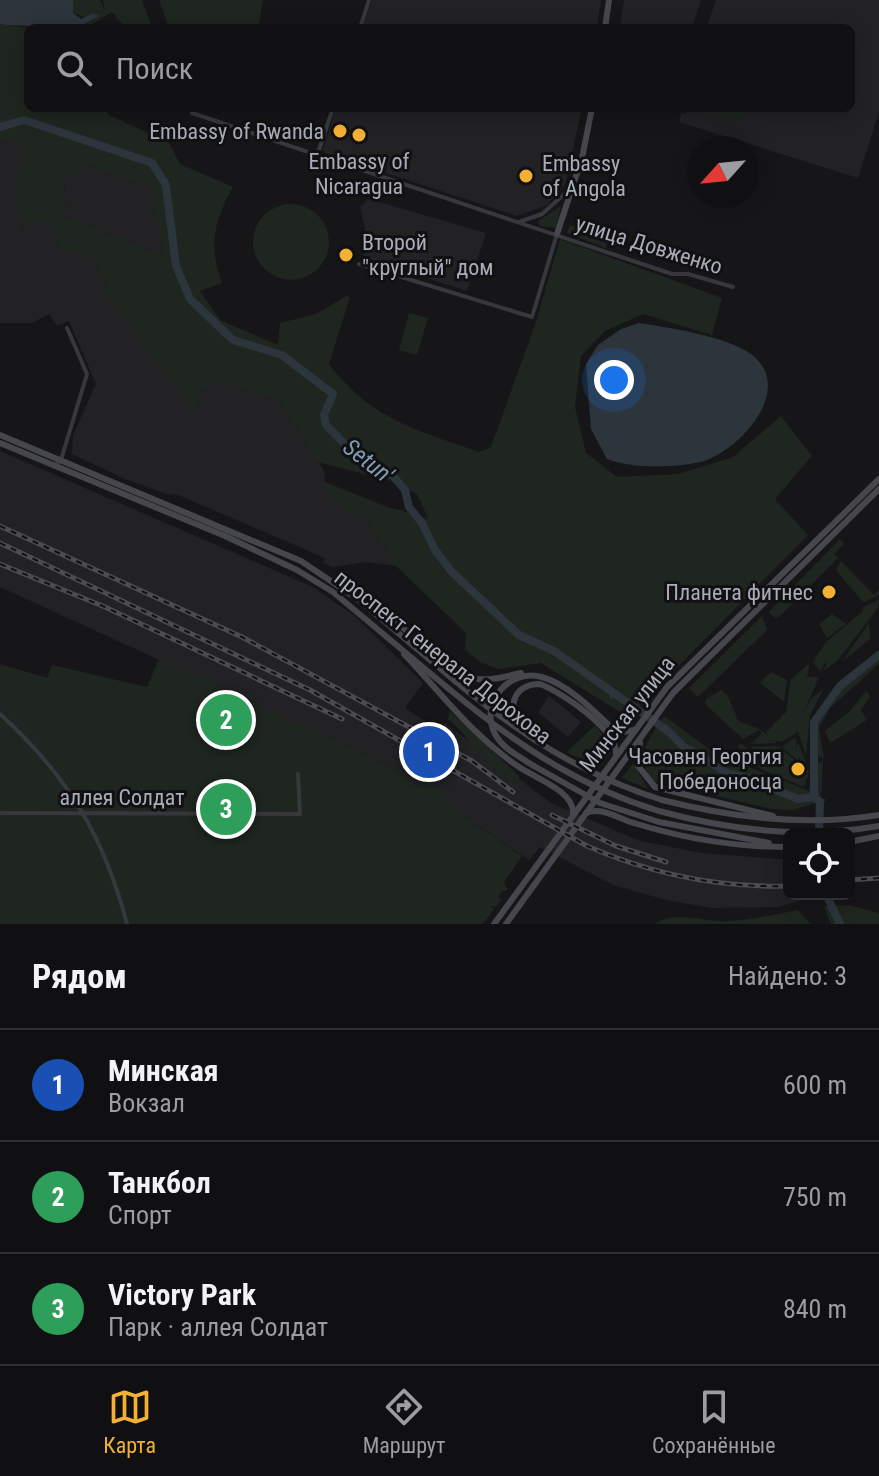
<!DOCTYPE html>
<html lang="ru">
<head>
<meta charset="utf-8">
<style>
	:root { --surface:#101012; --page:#19191b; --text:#f1f3f6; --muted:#9c9d9f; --line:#303032; --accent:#f2b134 }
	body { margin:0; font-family:"Roboto Condensed",sans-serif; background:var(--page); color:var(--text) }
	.controls { position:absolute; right:24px; bottom:24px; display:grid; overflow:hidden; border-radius:12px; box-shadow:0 4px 20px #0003 }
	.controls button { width:72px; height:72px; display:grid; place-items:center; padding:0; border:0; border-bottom:2px solid var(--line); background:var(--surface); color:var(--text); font:40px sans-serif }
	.compass { position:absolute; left:687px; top:136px; width:72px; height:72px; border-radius:50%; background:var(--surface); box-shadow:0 4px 20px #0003; rotate:243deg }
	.you { position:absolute; left:614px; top:380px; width:28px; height:28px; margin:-20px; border:6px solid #fff; border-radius:50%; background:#1a73e8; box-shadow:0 0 0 12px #1a73e833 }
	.badge { display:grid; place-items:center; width:52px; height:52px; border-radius:50%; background:var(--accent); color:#fff; font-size:26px; font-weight:700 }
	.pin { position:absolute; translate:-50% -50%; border:4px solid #fff; box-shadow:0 2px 8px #0006 }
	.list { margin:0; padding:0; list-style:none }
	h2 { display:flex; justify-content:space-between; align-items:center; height:104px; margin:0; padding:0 32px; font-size:34px }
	h2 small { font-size:26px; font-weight:400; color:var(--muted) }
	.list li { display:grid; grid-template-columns:52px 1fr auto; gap:24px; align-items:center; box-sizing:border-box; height:112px; padding:0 32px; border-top:2px solid var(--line) }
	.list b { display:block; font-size:30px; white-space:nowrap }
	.list p { margin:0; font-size:26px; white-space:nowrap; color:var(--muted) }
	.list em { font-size:26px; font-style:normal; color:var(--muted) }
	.icon { flex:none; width:44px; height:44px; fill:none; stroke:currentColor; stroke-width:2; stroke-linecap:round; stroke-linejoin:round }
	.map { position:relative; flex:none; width:879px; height:924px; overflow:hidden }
	.search { position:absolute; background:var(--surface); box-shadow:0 4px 20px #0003; left:24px; right:24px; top:24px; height:88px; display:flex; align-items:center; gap:20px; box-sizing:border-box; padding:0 28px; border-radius:12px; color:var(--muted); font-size:30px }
	.sheet { height:440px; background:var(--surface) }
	nav { display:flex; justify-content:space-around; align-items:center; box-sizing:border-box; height:112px; border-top:2px solid var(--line); background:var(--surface); font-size:22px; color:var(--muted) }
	nav a { display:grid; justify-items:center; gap:4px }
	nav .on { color:var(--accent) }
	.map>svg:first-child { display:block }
</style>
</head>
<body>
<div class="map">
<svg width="879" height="924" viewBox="0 0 879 924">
	<rect width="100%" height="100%" fill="#161618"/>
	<!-- built -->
	<g fill="#222225">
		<polygon points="372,0 601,0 597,28 362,28"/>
		<polygon points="624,0 701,0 692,28 620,28"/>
		<polygon points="716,0 879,0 879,112 858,178 679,122 681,113 686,114 688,108 851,108 851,28 706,28"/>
		<polygon points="336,108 582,108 565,185 547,205 517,216 325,153 323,149"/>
		<polygon points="9,139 20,139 24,152 15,189 23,229 46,218 93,257 107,286 194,412 201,390 220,380 281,403 324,471 325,482 340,508 369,523 396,566 367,562 332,567 323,563 325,558 176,494 169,495 125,479 72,454 73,435 96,384 69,321 57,326 49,314 32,323 0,323 0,145"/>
		<polygon points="85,164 153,189 163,255 66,216 64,180 68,171"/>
		<polygon points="369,199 486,233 467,291 363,257 368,242 360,207"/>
		<polygon points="0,451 313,587 355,616 423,683 405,708 439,730 445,723 551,803 640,841 702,853 789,860 789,894 809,894 809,898 778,907 712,908 666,900 613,885 540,847 529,860 382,762 0,587"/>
		<polygon points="549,696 581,722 568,737 538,712"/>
	</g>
	<!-- green -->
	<g fill="#1e261f" fill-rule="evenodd">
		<polygon points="73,0 100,0 105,11 103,0 142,0 152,28 126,28 112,12 85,28 77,28 93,20 73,13"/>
		<polygon points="159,0 263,0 258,28 169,28"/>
		<path d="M0,24l29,4 -1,80h81l-2,6 62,29 11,21 53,23c-19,33 -25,60 -11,96l-22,8 20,29 58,25 2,-22 36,-9 30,-18 4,1 -21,67c43,56 86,65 150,88l12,-5 45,-125 24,-83 162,59 -10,37 -69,-21 -38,17 -24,25 -6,51 11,46 31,24 61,-3 55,-17 48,-41 31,40 -37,43 33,36 -180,182 -87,-54 -43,6 -18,-7 -15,-12 1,-17 -70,-67 -27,-43 -29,-15 -13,-14 -2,-12 65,26c13,1 24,8 38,10l-11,-24 -26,-13 -73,-19 -37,-59 -60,-22 -20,9 -6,23 -91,-122 3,-5 -14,-28 -30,-6 -17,-33 -22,10c-5,-13 -9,-24 -9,-38 1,-19 11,-33 5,-52h-11l-9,6zM85,164l67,25 11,66 -97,-39 -2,-36 4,-8 10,6z"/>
		<polygon points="719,108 743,111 739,122 716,115"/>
		<circle cx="291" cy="242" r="38"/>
		<polygon points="561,206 556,228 539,226 538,221"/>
		<polygon points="570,225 607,238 606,248 567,233"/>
		<polygon points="409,313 428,318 417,355 399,350"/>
		<polygon points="840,539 844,544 834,554 838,558 780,616 776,618 768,613"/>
		<polygon points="841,561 874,595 879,590 879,595 863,602 836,570"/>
		<polygon points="879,600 878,608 837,661 823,671 826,665 825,662 821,671 813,663 818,659 812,662 828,640 862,612 863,607"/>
		<polygon points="832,614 846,624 827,638 819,624"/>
		<polygon points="762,616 767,630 698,697 689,688"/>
		<polygon points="869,623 870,639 842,662"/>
		<path d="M879,655v9l-49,44 -11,20 5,30 -9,-2c-8,-55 28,-69 64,-101z"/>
		<polygon points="159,659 382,762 419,786 434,786 449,794 447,805 522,856 504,882 508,890 502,891 498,897 501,900 496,907 491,906 494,909 483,924 0,924 0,664 47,678 52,665 147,687"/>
		<polygon points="810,663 807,677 819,677 803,714 811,699 824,688 810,715 806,755 798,732 781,742 775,741 776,743 751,744 762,733 759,730 743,739 705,704 706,699 721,690 728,696 738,721 759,729 768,736 766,732 786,712 791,679"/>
		<polygon points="771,672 787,680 784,702 760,683"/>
		<polygon points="866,691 870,696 861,710 867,720 830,743 825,731 851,710"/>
		<path d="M449,710l70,66 -1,7c-31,-9 -46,-46 -70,-63z"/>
		<path d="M664,716l52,38 93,37 4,-26 10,-4 -2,40 -27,9 -23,-1 -117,-28c-22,-23 -5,-42 10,-65z"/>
		<polygon points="595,725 613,749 599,768 567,752"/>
		<polygon points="796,737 796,749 798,742 809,772 804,787 762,770 737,746 742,744 759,758 761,755 751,747 779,746 801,766 803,770 796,764 792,766 802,776 804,769 799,756 799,762 782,747"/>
		<polygon points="633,763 648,789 622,778"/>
		<polygon points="849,905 879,913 879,924 831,924 824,906"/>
		<path d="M798,910l13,14h-156c23,-15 49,-1 74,-3 23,-1 47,-7 69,-11z"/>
	</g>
	<!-- water -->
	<g fill="#2c353c">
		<polygon points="0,0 73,0 73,13 81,19 93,13 99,16 77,28 8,25 0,24"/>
		<path d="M639,323c28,4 89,14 112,31 45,34 -10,95 -47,107 -25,7 -74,8 -97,-2l-16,-30 -5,-65 12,-19 23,-16z"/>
	</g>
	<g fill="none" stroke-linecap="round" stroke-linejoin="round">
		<!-- stream -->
		<g stroke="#2c353c" stroke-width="2">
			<polyline points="611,691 611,698"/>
			<polyline points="820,802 824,800"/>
		</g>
		<!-- river -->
		<g stroke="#2c353c" stroke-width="8">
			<polyline points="0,127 24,120 152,163 166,185 176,266 190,299 233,340 282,355 333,394 324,415 326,425 352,452 393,476 405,490 409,507 422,523 435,550 452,572 519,635 554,651 668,731 683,746 729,774 747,778 798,799 814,797 820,802 819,834"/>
			<polyline points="814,797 814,722 840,686 879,655"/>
			<polyline points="826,894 840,924"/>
		</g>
		<!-- street -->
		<g stroke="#37383d" stroke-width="4">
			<polyline points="360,28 369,0"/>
			<polyline points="192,113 672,274 688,274 733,287"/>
			<polyline points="317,156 333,108"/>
			<polyline points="519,222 542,214 570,189"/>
			<polyline points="359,264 532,317 557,234"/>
			<polyline points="54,465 61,460 87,374 67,328"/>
			<path d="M0,714c67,61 104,122 127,210"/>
			<polyline points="0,813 300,814 298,774"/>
		</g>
		<!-- secondary -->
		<g stroke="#45474d" stroke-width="6">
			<polyline points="605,28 609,0"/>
			<polyline points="557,234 582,158 592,108"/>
			<polyline points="0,435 301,561 359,600 455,681"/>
			<polyline points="0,443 225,536 297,570 333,592 449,689"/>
			<path d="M340,582c39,19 107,91 138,97 14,2 29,-3 43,-6"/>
			<path d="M404,654c37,39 70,83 115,113 16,11 55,24 54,46"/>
			<path d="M525,731c-19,-18 -15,-47 15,-47 21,8 77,45 76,70"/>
			<polyline points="640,743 638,766 655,787 773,816"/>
			<path d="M534,766c-14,-9 -31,-17 -39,-32 -16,-31 14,-66 47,-57 28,8 55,37 75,56l17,-3"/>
			<path d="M662,800c71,18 144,27 217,15"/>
			<path d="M659,811c73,20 146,28 220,15"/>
			<path d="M586,813c15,-7 33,6 48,10 51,16 101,24 155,24"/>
			<polyline points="659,822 769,843"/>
			<polyline points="849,842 879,836"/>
			<polyline points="494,924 667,687 879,479"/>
			<polyline points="506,924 673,693 879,489"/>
		</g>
		<defs>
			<g id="rail">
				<polyline points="0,526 242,637 472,761 513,792"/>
				<path d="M0,543l310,147 277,156c64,28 132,42 202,40"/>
				<polyline points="0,564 105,607 342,719"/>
				<polyline points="552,815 616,846 666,862"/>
				<polyline points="849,880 879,878"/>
			</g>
		</defs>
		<!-- rail casing -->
		<use href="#rail" stroke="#4a4c52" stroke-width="5"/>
		<!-- rail -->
		<use href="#rail" stroke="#111113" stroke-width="2" stroke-dasharray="6" stroke-linecap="butt"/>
		<!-- secondary-bridge -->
		<g stroke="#45474d" stroke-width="6">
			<path d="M455,681c64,53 128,94 207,119"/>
			<path d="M449,689c64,53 130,98 210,122"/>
			<polyline points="534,766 600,803 659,822"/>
		</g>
	</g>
	<!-- markers -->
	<g fill="#f2b134" stroke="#111113" stroke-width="3">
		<circle cx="340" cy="131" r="8"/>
		<circle cx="359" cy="135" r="8"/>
		<circle cx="526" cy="176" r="8"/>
		<circle cx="346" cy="255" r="8"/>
		<circle cx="829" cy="592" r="8"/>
		<circle cx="798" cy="769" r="8"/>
	</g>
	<g text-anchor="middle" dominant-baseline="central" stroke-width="6" stroke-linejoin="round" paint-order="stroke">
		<!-- poi labels -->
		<g font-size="22" fill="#a8adb8" stroke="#111113" text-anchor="end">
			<text x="324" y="131">Embassy of Rwanda</text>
			<text x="359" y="161" text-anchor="middle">Embassy of<tspan x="359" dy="25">Nicaragua</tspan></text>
			<text x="542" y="163" text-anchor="start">Embassy<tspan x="542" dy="25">of Angola</tspan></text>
			<text x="362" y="242" text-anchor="start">Второй<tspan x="362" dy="25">"круглый" дом</tspan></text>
			<text x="813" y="592">Планета фитнес</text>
			<text x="782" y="756">Часовня Георгия<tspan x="782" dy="25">Победоносца</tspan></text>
		</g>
		<!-- street labels -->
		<g font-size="22" fill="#a8adb8" stroke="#111113">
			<text transform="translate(649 245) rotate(17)">улица Довженко</text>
			<text transform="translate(443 657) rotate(38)">проспект Генерала Дорохова</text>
			<text transform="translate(627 714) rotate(-52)">Минская улица</text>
			<text x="122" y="797">аллея Солдат</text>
		</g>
		<!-- water labels -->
		<g font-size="24" font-style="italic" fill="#7f9bb3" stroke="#111113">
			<text transform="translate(368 461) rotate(38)">Setun'</text>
		</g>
	</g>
</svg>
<div class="controls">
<button><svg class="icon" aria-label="locate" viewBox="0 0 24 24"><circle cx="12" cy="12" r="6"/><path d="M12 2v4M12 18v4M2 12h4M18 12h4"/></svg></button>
</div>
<svg class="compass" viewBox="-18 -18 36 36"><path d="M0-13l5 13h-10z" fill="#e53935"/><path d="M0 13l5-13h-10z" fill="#9c9d9f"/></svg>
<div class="you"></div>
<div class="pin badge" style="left:429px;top:752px;background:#1a4fb4">1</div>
<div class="pin badge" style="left:226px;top:720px;background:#2e9e5b">2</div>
<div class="pin badge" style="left:226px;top:809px;background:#2e9e5b">3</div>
<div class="search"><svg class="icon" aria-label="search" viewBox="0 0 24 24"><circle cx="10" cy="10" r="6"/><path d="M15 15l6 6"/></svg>Поиск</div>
</div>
<section class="sheet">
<h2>Рядом<small>Найдено: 3</small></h2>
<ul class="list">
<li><span class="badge" style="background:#1a4fb4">1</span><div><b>Минская</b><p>Вокзал</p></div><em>600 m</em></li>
<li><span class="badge" style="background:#2e9e5b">2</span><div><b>Танкбол</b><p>Спорт</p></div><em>750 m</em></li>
<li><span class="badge" style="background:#2e9e5b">3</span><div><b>Victory Park</b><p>Парк · аллея Солдат</p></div><em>840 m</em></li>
</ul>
</section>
<nav>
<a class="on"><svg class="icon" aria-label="map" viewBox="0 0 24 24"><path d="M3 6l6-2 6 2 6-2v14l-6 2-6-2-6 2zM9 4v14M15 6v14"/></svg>Карта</a>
<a><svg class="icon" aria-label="directions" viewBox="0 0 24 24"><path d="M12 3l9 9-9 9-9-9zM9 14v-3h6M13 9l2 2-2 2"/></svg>Маршрут</a>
<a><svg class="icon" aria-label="saved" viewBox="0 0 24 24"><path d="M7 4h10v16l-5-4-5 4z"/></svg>Сохранённые</a>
</nav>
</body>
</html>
